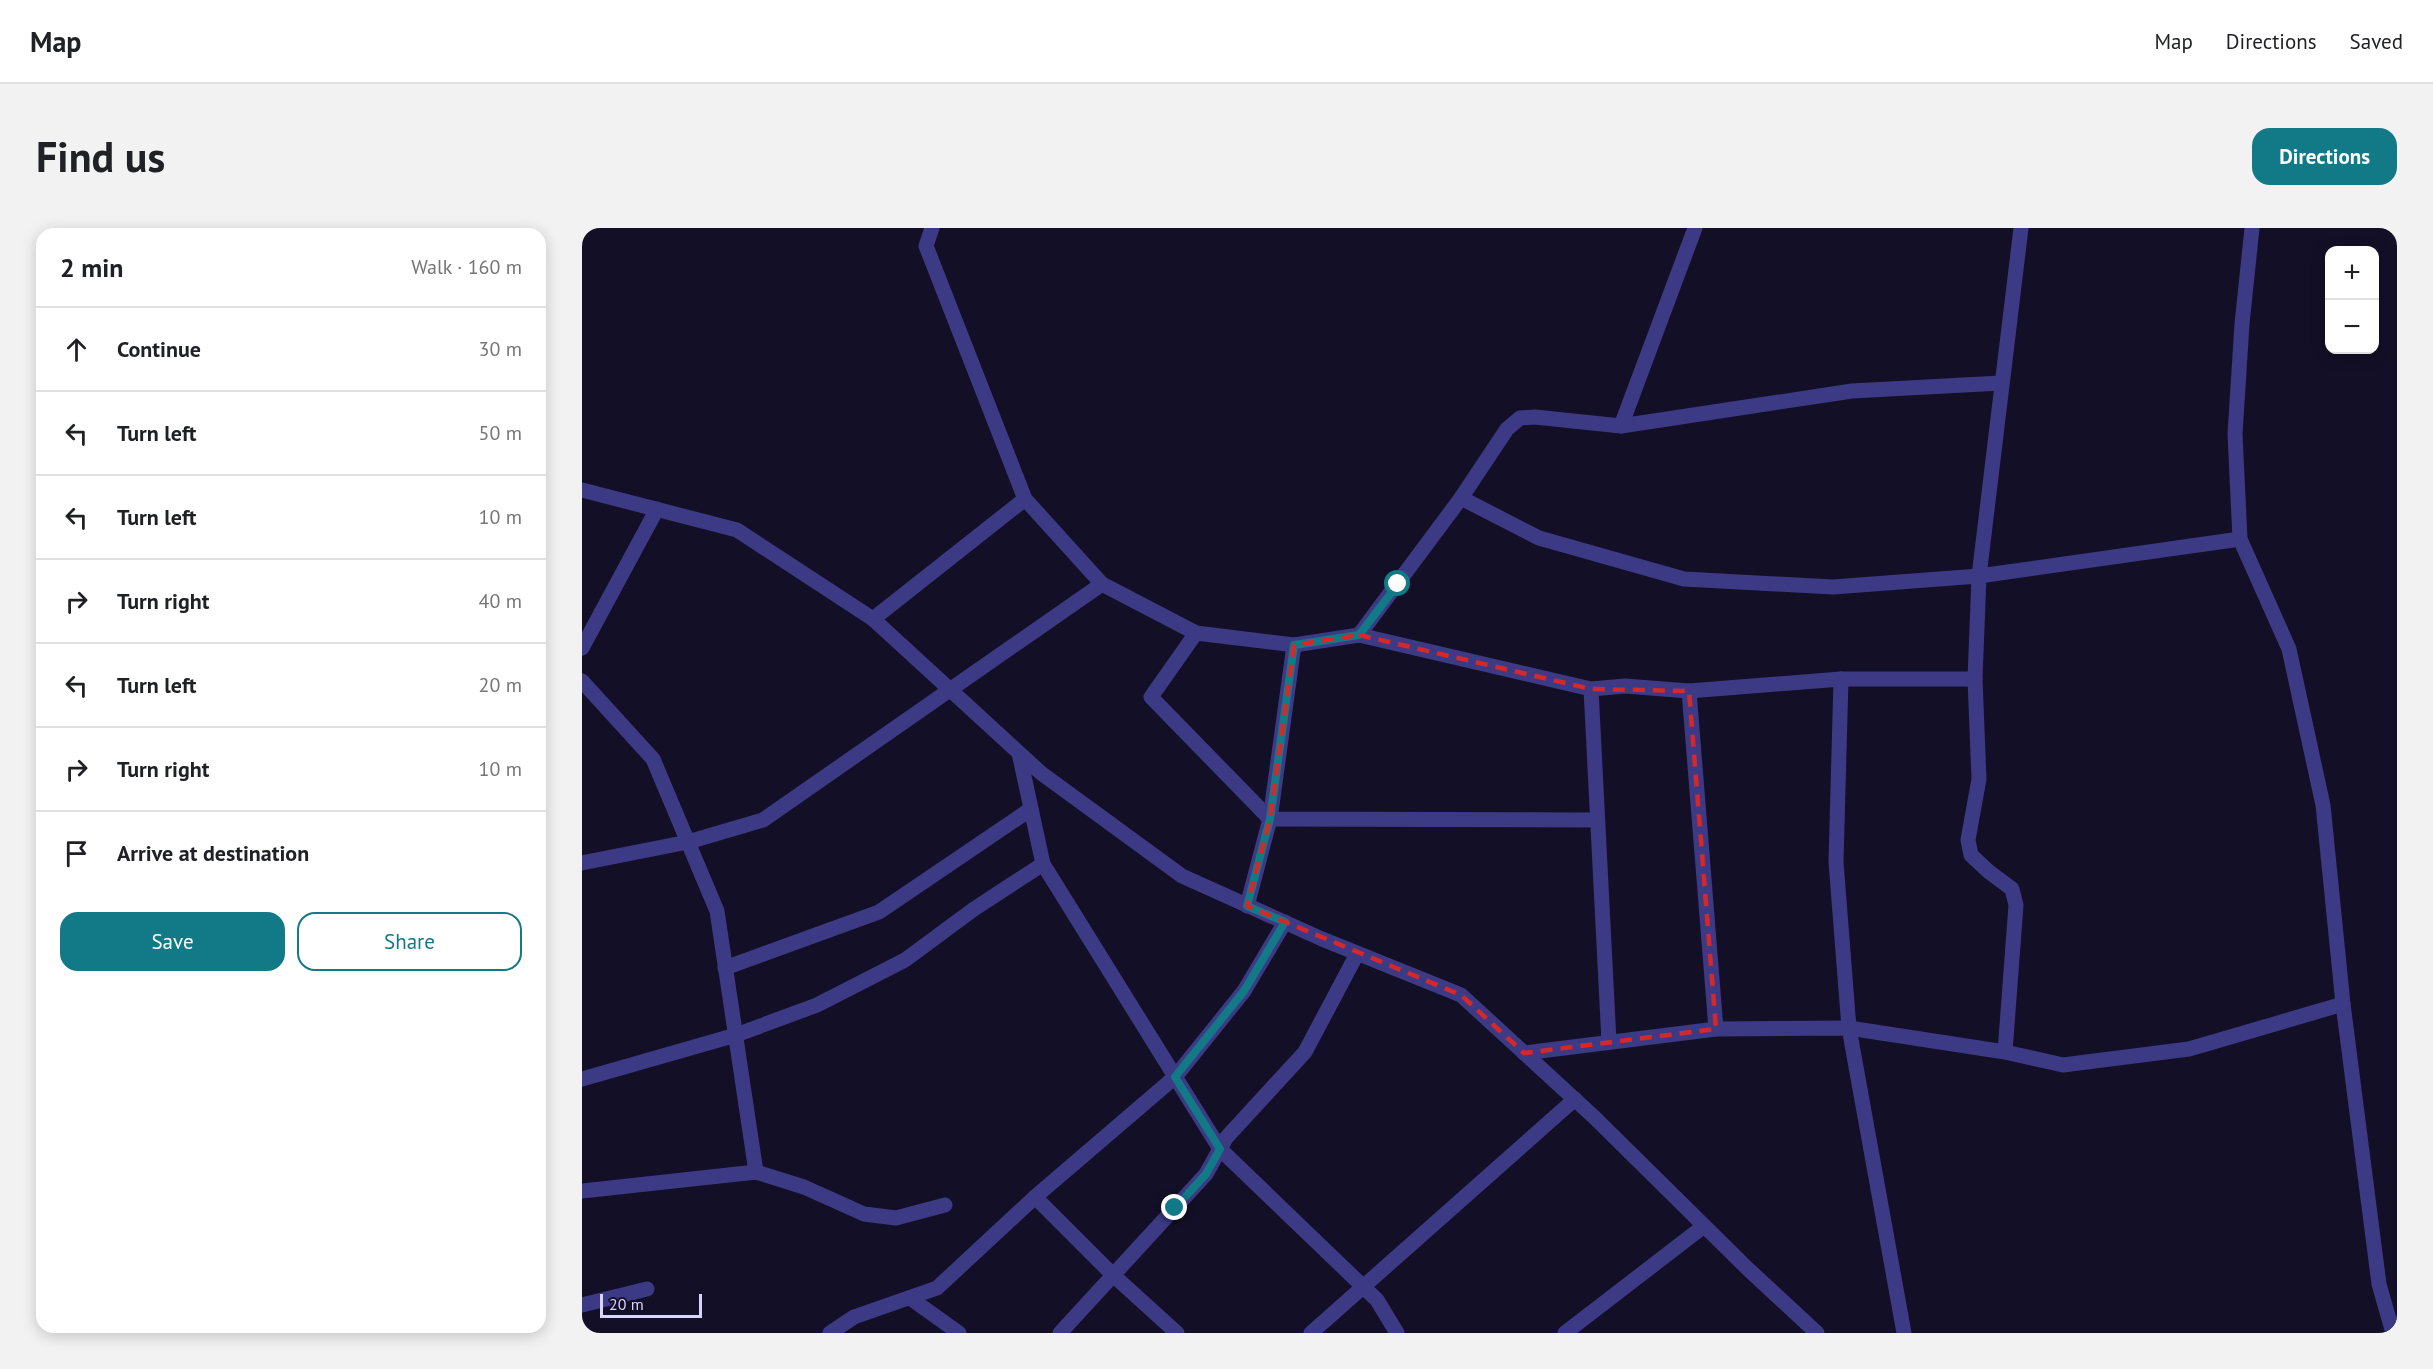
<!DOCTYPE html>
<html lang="en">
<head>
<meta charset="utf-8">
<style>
	:root { --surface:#fff; --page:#f2f2f2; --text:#202124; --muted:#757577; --line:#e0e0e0; --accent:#127987 }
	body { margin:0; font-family:"PT Sans",sans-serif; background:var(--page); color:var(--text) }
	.controls { position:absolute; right:18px; top:18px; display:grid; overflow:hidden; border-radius:12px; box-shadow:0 3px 15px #0003 }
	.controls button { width:54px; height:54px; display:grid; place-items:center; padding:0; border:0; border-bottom:2px solid var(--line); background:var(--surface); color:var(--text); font:30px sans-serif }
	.scale { position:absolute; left:18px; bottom:15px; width:102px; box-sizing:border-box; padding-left:6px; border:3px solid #d9d4ff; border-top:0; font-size:16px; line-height:21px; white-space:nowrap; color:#d9d4ff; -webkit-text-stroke:4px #130f26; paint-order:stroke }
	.stop { position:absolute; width:18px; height:18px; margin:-14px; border:4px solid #127987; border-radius:50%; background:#fff }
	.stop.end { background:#127987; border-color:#fff; box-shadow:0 2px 6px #0008 }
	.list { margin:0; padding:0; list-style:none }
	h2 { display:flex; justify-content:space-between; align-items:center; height:78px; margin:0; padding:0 24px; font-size:26px }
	h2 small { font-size:20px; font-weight:400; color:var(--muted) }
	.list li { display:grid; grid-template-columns:39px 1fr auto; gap:18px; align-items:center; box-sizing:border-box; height:84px; padding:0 24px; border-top:2px solid var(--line) }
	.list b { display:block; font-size:22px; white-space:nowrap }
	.list em { font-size:20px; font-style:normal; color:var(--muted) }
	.actions { display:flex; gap:12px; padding:18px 24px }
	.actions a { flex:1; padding:14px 0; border:2px solid var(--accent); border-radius:18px; text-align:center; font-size:21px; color:var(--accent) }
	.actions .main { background:var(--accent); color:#fff }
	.icon { flex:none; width:33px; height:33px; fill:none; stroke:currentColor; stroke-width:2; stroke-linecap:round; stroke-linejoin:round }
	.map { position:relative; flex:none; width:1815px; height:1105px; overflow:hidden; border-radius:18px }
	header { display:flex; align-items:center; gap:36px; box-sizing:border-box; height:84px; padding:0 30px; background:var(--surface); border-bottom:2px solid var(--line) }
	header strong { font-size:28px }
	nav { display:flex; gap:33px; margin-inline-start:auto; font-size:21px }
	.intro { display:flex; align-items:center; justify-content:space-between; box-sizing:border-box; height:144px; padding:0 36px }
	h1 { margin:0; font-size:42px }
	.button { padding:15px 27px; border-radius:18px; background:var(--accent); color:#fff; font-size:21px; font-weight:700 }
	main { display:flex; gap:36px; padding:0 36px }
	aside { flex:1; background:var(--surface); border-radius:18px; box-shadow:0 3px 15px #0003 }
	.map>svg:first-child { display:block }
</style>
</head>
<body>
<header>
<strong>Map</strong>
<nav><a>Map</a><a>Directions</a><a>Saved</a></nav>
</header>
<div class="intro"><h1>Find us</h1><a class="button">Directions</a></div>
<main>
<aside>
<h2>2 min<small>Walk · 160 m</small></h2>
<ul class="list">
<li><svg class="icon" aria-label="ahead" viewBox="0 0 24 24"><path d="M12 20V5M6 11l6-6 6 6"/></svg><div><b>Continue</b></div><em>30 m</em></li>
<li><svg class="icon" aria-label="left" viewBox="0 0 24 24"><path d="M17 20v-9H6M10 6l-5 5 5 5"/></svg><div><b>Turn left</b></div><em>50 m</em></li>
<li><svg class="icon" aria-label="left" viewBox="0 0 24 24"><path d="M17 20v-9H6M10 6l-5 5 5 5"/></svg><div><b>Turn left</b></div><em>10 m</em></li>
<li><svg class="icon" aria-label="right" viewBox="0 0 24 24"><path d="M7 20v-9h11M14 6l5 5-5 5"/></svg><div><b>Turn right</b></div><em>40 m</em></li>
<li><svg class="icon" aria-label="left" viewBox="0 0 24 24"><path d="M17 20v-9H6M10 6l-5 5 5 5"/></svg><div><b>Turn left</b></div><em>20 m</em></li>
<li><svg class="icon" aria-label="right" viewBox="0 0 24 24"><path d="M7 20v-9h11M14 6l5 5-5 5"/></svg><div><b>Turn right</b></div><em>10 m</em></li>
<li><svg class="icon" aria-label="arrive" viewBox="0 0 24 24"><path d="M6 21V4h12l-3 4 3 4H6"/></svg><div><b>Arrive at destination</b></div></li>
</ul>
<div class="actions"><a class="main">Save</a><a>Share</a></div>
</aside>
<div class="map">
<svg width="1815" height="1105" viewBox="0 0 1815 1105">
	<rect width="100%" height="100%" fill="#130f26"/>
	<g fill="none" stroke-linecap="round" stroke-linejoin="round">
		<!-- minor -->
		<g stroke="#3d3a85" stroke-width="15">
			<polyline points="350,0 344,18 443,271 520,356 614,405 712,417 777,407 1009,461 1043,458 1107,463 1259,451 1254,634 1267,800 1322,1105"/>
			<polyline points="1670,0 1660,96 1653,206 1658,311 1707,421 1741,577 1761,776 1797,1056 1811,1105"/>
			<polyline points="1039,198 1113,0"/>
			<polyline points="0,262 155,302 291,391 459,545 600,648 740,711 879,767 1012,889 1166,1041 1235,1105"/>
			<polyline points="879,270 957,310 1102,351 1251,359 1397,348 1658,311"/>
			<polyline points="291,391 443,271"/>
			<polyline points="614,405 569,469 688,591 1014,592"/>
			<polyline points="777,407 879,270 925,201 938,190 953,189 1039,198 1270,163 1419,155"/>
			<polyline points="0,420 75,281"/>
			<polyline points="1259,451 1393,451"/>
			<polyline points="0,453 71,531 135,683 174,944"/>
			<polyline points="1009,461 1027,814"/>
			<polyline points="1107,463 1134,801"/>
			<polyline points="437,525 461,636 638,921 795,1072 815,1105"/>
			<polyline points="0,635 106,614 181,592 520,356"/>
			<polyline points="665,678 688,591 712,417"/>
			<polyline points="143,740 297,684 449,581"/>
			<polyline points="1423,824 1434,677 1430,661 1406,643 1389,627 1386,612 1397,551 1393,451 1397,348 1439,0"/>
			<polyline points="942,825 1134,801 1267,800 1423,824 1481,837 1607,821 1761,776"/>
			<polyline points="0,851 154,807 235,777 323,732 392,681 461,636"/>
			<polyline points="0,963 174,944 222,959 282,986 314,990 363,977"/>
			<polyline points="453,969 531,1047 595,1105"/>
			<polyline points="328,1070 377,1105"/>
			<polyline points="0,1077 65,1061"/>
			<polyline points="248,1105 272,1089 355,1060 453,969 593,849 662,763 703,694"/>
			<polyline points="478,1105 624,946 644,910 723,824 775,726"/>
			<polyline points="729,1105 993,871"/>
			<polyline points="983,1105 1122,998"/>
		</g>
	</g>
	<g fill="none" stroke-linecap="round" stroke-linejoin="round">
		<!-- route -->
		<polyline stroke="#127987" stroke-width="8" points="593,980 624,946 638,921 593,849 662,763 703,694 665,678 688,591 712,417 777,407 816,356"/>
	</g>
	<!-- marked area -->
	<path fill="none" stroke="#d62828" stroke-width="4.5" stroke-dasharray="12 8" stroke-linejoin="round" d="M777,407l232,54 98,2 27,338 -192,24 -63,-58 -214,-89 23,-87 24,-174z"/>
</svg>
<div class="controls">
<button>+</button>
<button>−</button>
</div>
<div class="scale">20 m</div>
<div class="stop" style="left:816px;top:356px"></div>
<div class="stop end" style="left:593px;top:980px"></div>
</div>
</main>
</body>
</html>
